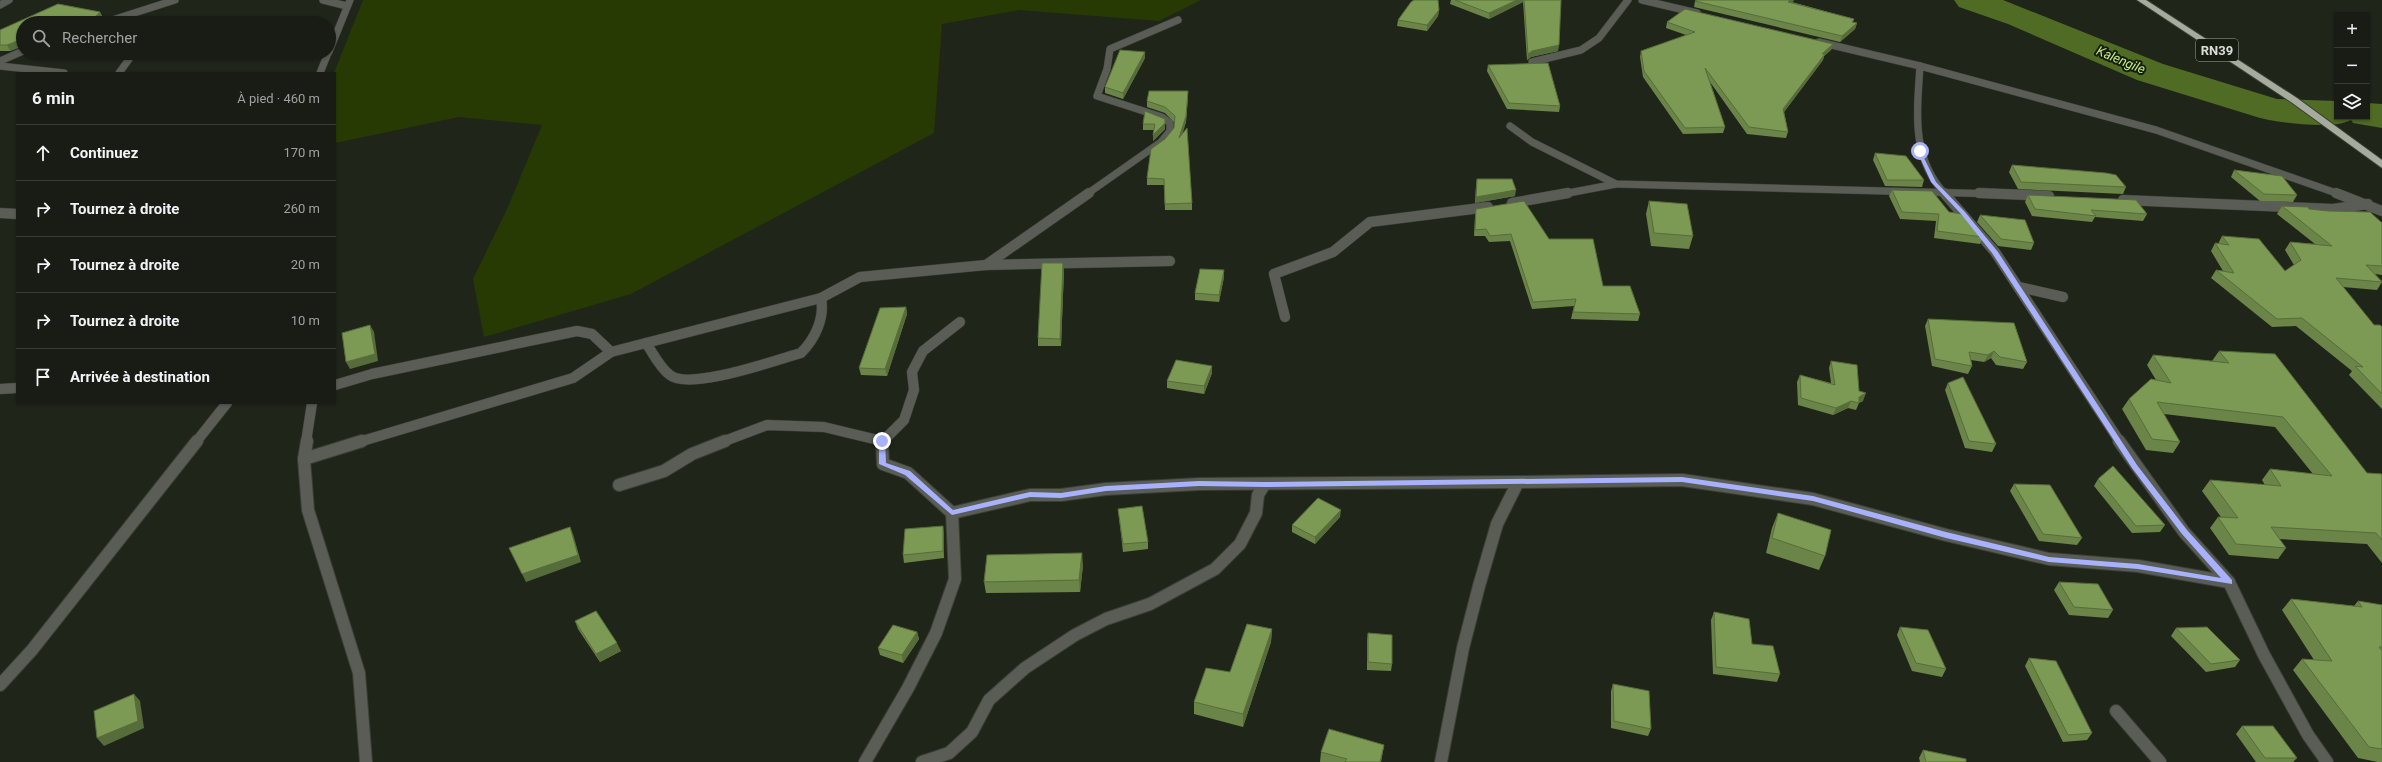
<!DOCTYPE html>
<html lang="fr">
<head>
<meta charset="utf-8">
<style>
	:root { --surface:#181c14; --page:#252922; --text:#f1f3f6; --muted:#9fa1a0; --line:#363a34 }
	body { margin:0; font-family:Roboto,sans-serif; background:var(--page); color:var(--text) }
	.controls { position:absolute; right:12px; top:12px; display:grid; overflow:hidden; border-radius:0px; box-shadow:0 1px 3px #0004 }
	.controls button { width:36px; height:36px; display:grid; place-items:center; padding:0; border:0; border-bottom:1px solid var(--line); background:var(--surface); color:var(--text); font:20px sans-serif }
	.stop { position:absolute; width:12px; height:12px; margin:-9px; border:3px solid #a7b1fc; border-radius:50%; background:#fff }
	.stop.end { background:#a7b1fc; border-color:#fff; box-shadow:0 1px 4px #0008 }
	.list { margin:0; padding:0; list-style:none }
	h2 { display:flex; justify-content:space-between; align-items:center; height:52px; margin:0; padding:0 16px; font-size:17px }
	h2 small { font-size:13px; font-weight:400; color:var(--muted) }
	.list li { display:grid; grid-template-columns:26px 1fr auto; gap:12px; align-items:center; box-sizing:border-box; height:56px; padding:0 16px; border-top:1px solid var(--line) }
	.list b { display:block; font-size:15px; white-space:nowrap }
	.list em { font-size:13px; font-style:normal; color:var(--muted) }
	.icon { flex:none; width:22px; height:22px; fill:none; stroke:currentColor; stroke-width:2; stroke-linecap:round; stroke-linejoin:round }
	.map { position:relative; flex:none; width:2382px; height:762px; overflow:hidden }
	.search { position:absolute; background:var(--surface); box-shadow:0 1px 3px #0004; left:16px; top:16px; width:320px; height:44px; display:flex; align-items:center; gap:10px; box-sizing:border-box; padding:0 14px; border-radius:22px; color:var(--muted); font-size:15px }
	.panel { position:absolute; background:var(--surface); box-shadow:0 1px 3px #0004; left:16px; top:72px; width:320px; height:332px; border-radius:0px }
	.map>svg:first-child { display:block }
</style>
</head>
<body>
<div class="map">
<svg width="2382" height="762" viewBox="0 0 2382 762">
	<rect width="100%" height="100%" fill="#20251a"/>
	<!-- green -->
	<polygon fill="#273a03" points="363,0 1201,0 1159,21 1019,10 942,24 934,133 631,294 484,337 473,279 508,207 542,125 459,117 335,143 334,73"/>
	<g fill="none" stroke-linecap="round" stroke-linejoin="round">
		<!-- river -->
		<path fill="#4f6b24" fill-rule="evenodd" d="M1954,0h49l160,64 114,35 60,2v16h30v-14l15,1v24l-29,-5 -2,-3c-18,10 -70,3 -91,-2l-123,-38 -129,-56 -49,-17z"/>
		<defs>
			<g id="street-far2">
				<polyline points="323,0 347,6"/>
				<polyline points="1642,0 1697,13"/>
				<polyline points="0,5 9,0"/>
				<polyline points="103,23 175,0"/>
				<polyline points="1819,42 1920,66 2156,130 2339,194"/>
				<polyline points="329,52 350,0"/>
				<polyline points="0,61 23,51"/>
				<polyline points="1532,62 1581,50 1599,38 1628,0"/>
				<polyline points="0,66 64,73"/>
				<path d="M1920,66c-3,46 -9,92 25,128"/>
				<polyline points="119,73 132,55 129,53"/>
				<polyline points="320,73 328,53"/>
				<polyline points="1510,126 1532,142 1616,184 2000,194"/>
				<polyline points="1087,194 1161,142 1170,131 1170,123 1162,117 1097,96 1107,69 1110,49 1178,20"/>
				<polyline points="1563,194 1616,184"/>
			</g>
			<g id="street-far1">
				<polyline points="1944,193 1995,252 2120,442"/>
				<polyline points="1979,193 2049,196"/>
				<polyline points="2336,193 2382,211"/>
				<polyline points="2123,200 2333,209 2368,204"/>
				<polyline points="1512,203 1568,193"/>
				<polyline points="0,213 17,214"/>
				<polyline points="986,265 1089,193"/>
				<polyline points="2019,287 2063,297"/>
				<polyline points="1285,317 1274,274 1333,252 1370,222 1488,207"/>
				<path d="M646,343c7,10 14,25 24,32 19,16 106,-15 131,-22 14,-14 24,-35 20,-55"/>
				<polyline points="335,385 372,374 577,331 592,334 611,352 821,298 860,277 986,265 1170,261"/>
				<polyline points="0,389 17,388"/>
				<polyline points="196,442 227,403"/>
				<polyline points="306,442 312,403"/>
				<polyline points="359,442 573,378 611,352"/>
				<polyline points="722,442 767,425 824,427 882,441"/>
				<polyline points="882,442 904,420 914,390 912,372 923,351 960,322"/>
			</g>
			<g id="street">
				<polyline points="307,441 304,459 308,510 359,673 366,762"/>
				<polyline points="882,441 883,464 908,473 952,513"/>
				<polyline points="2119,441 2184,532 2229,582 2264,655 2308,735 2327,762"/>
				<polyline points="304,459 362,441"/>
				<polyline points="619,485 664,471 692,454 725,441"/>
				<polyline points="0,685 32,650 197,441"/>
				<polyline points="2116,711 2160,762"/>
				<polyline points="865,762 908,688 936,633 955,579 952,513 1030,495 1061,495 1106,489 1199,484 1518,482"/>
				<polyline points="922,762 949,753 972,732 989,700 1025,668 1075,635 1106,619 1150,604 1215,569 1240,544 1256,513 1258,495 1264,485"/>
				<polyline points="1441,762 1463,648 1479,586 1497,524 1518,482 1682,480 1813,499 1946,535 2049,559 2138,566 2229,582"/>
			</g>
			<polygon id="highway" points="2137,0 2146,0 2297,98 2382,160 2382,168 2291,102"/>
		</defs>
		<!-- street-far2 casing -->
		<use href="#street-far2" stroke="#3a3f34" stroke-width="8"/>
		<!-- street-far1 casing -->
		<use href="#street-far1" stroke="#3a3f34" stroke-width="11"/>
		<!-- street casing -->
		<use href="#street" stroke="#3a3f34" stroke-width="14"/>
		<!-- highway casing -->
		<use href="#highway" stroke="#3a3f34" stroke-width="2"/>
		<!-- street-far2 -->
		<use href="#street-far2" stroke="#5a5c56" stroke-width="7"/>
		<!-- street-far1 -->
		<use href="#street-far1" stroke="#5a5c56" stroke-width="10"/>
		<!-- street -->
		<use href="#street" stroke="#5a5c56" stroke-width="12"/>
		<!-- highway -->
		<use href="#highway" fill="#a5ac9e" fill-rule="evenodd"/>
	</g>
	<!-- wall -->
	<g fill="#6b8448">
		<polygon points="1451,0 1561,0 1558,51 1531,57 1527,60 1523,2 1489,19 1450,4"/>
		<polygon points="1794,0 1792,2 1854,19 1853,22 1857,23 1855,29 1840,42 1694,7 1695,1"/>
		<polygon points="58,4 100,12 103,18 99,22 124,16 127,22 125,23 23,23 23,46 10,51 0,51 0,30"/>
		<polygon points="1439,10 1438,16 1427,31 1397,26 1398,20"/>
		<polygon points="1667,22 1833,44 1831,50 1824,56 1823,60 1784,112 1788,132 1786,138 1747,134 1710,82 1725,127 1723,133 1683,134 1643,77 1640,57 1641,51 1686,35 1666,28"/>
		<polygon points="1145,58 1123,99 1105,93 1105,87"/>
		<polygon points="1488,65 1560,106 1559,112 1507,109 1487,71"/>
		<polygon points="1188,97 1186,122 1182,134 1192,203 1192,210 1165,210 1164,185 1147,185 1147,178 1165,139 1174,128 1174,122 1165,113 1147,107 1147,101"/>
		<polygon points="1165,119 1165,129 1153,141 1154,130 1143,130 1143,124"/>
		<polygon points="1875,153 1924,180 1922,187 1885,186 1873,160"/>
		<polygon points="2012,165 2126,187 2123,194 2018,189 2009,172"/>
		<polygon points="2234,170 2297,195 2293,202 2260,201 2231,177"/>
		<polygon points="1477,179 1515,196 1475,203 1476,186"/>
		<polygon points="1892,190 1949,212 1983,237 1980,244 1934,238 1936,221 1900,219 1889,196"/>
		<polygon points="2028,195 2147,214 2143,221 2095,217 2092,222 2032,216 2025,202"/>
		<polygon points="1649,201 1693,236 1689,249 1651,246 1646,214"/>
		<polygon points="2282,206 2309,209 2382,223 2382,275 2375,274 2382,281 2382,282 2377,290 2343,287 2374,325 2382,327 2382,409 2349,375 2352,371 2296,326 2272,327 2211,278 2216,270 2223,271 2211,251 2215,243 2218,244 2222,236 2285,271 2294,265 2285,250 2290,242 2315,244 2277,214"/>
		<polygon points="1476,209 1549,239 1603,286 1640,314 1638,321 1571,319 1574,306 1532,309 1510,241 1489,242 1485,236 1474,236 1475,216"/>
		<polygon points="1980,215 2034,243 2031,250 1998,246 1977,222"/>
		<polygon points="1064,270 1061,346 1038,346 1038,338"/>
		<polygon points="1224,270 1224,277 1219,302 1195,300 1195,293"/>
		<polygon points="906,307 907,314 887,376 861,375 859,368"/>
		<polygon points="1928,319 2027,362 2023,369 1996,365 1991,358 1984,362 1971,360 1972,366 1968,374 1932,366 1925,326"/>
		<polygon points="2219,351 2367,473 2382,474 2382,563 2367,544 2279,539 2286,548 2278,559 2229,555 2210,528 2218,517 2221,517 2202,491 2210,480 2265,485 2262,480 2270,469 2313,474 2275,427 2164,414 2180,442 2173,453 2146,450 2122,409 2129,399 2156,380 2147,365 2153,355 2212,361"/>
		<polygon points="1831,361 1859,391 1863,401 1859,403 1856,410 1848,408 1833,415 1798,405 1797,382 1800,375 1831,383 1829,368"/>
		<polygon points="1212,366 1212,373 1204,394 1167,388 1167,381"/>
		<polygon points="1948,383 1996,444 1992,452 1965,448 1945,390"/>
		<polygon points="2098,479 2165,525 2160,532 2132,533 2094,486"/>
		<polygon points="2014,484 2082,538 2077,545 2039,541 2010,491"/>
		<polygon points="1118,509 1148,542 1148,549 1123,552"/>
		<polygon points="1778,513 1825,556 1819,570 1766,553 1772,528"/>
		<polygon points="1340,517 1315,544 1292,532 1292,525"/>
		<polygon points="944,533 944,558 904,563 903,555"/>
		<polygon points="1083,565 1080,592 986,593 984,582"/>
		<polygon points="2059,582 2113,610 2108,618 2069,615 2054,590"/>
		<polygon points="2291,599 2354,606 2358,601 2382,605 2382,762 2378,762 2358,758 2293,670 2302,659 2314,660 2282,610"/>
		<polygon points="1714,612 1752,644 1780,674 1777,682 1713,674 1711,620"/>
		<polygon points="575,621 621,651 600,662 578,629"/>
		<polygon points="1900,627 1946,669 1942,677 1912,671 1897,635"/>
		<polygon points="2176,628 2240,660 2235,667 2206,672 2171,636"/>
		<polygon points="1272,629 1271,642 1243,727 1194,714 1194,702 1230,672"/>
		<polygon points="917,632 919,639 903,663 880,655 878,648"/>
		<polygon points="1368,633 1392,664 1391,671 1367,670 1367,640"/>
		<polygon points="2029,658 2092,733 2087,740 2063,742 2025,666"/>
		<polygon points="1613,684 1651,729 1648,736 1611,728 1611,691"/>
		<polygon points="2242,726 2297,758 2293,762 2256,762 2236,734"/>
		<polygon points="1384,745 1381,762 1320,762 1321,752"/>
		<polygon points="1923,750 1966,762 1920,762 1919,758"/>
	</g>
	<!-- shaded-wall -->
	<g fill="#576c3b">
		<polygon points="1517,0 1523,0 1523,2 1489,19 1489,13"/>
		<polygon points="1790,0 1794,0 1787,7 1788,2"/>
		<polygon points="1439,10 1438,16 1427,31 1427,25"/>
		<polygon points="100,12 103,18 98,22 95,17"/>
		<polygon points="124,16 127,22 125,23 113,23"/>
		<polygon points="1857,23 1855,29 1840,42 1842,36"/>
		<polygon points="20,40 23,46 10,51 7,45"/>
		<polygon points="1833,44 1831,50 1824,56 1823,60 1781,116 1783,109 1822,54"/>
		<polygon points="1559,45 1558,51 1531,57 1527,60 1528,54 1532,51"/>
		<polygon points="1145,52 1145,58 1123,99 1123,93"/>
		<polygon points="1188,91 1186,122 1179,145 1179,138"/>
		<polygon points="1165,123 1165,129 1153,141 1153,135"/>
		<polygon points="1516,190 1515,196 1475,203 1476,197"/>
		<polygon points="1063,263 1064,270 1061,346 1060,339"/>
		<polygon points="1224,270 1224,277 1219,302 1219,295"/>
		<polygon points="906,307 907,314 887,376 885,369"/>
		<polygon points="370,325 374,332 378,361 350,369 346,362"/>
		<polygon points="1994,351 1991,358 1984,362 1988,355"/>
		<polygon points="1212,366 1212,373 1204,394 1204,386"/>
		<polygon points="1866,393 1863,401 1859,403 1859,397"/>
		<polygon points="1851,401 1848,408 1833,415 1836,408"/>
		<polygon points="1341,510 1340,517 1315,544 1315,537"/>
		<polygon points="943,526 944,533 944,558 943,551"/>
		<polygon points="570,527 573,534 581,562 526,582 522,574"/>
		<polygon points="1082,553 1083,565 1080,592 1079,580"/>
		<polygon points="1272,629 1271,642 1243,727 1243,714"/>
		<polygon points="917,632 919,639 903,663 902,655"/>
		<polygon points="617,643 621,651 600,662 596,654"/>
		<polygon points="134,694 140,701 144,728 104,746 97,738"/>
		<polygon points="1384,745 1381,762 1380,762"/>
	</g>
	<!-- building -->
	<g fill="#7c9a54" stroke="#576c3b">
		<polygon points="1414,0 1438,0 1439,10 1427,25 1398,20 1411,2"/>
		<polygon points="1455,0 1517,0 1489,13"/>
		<polygon points="1524,0 1561,0 1559,45 1532,51 1528,54"/>
		<polygon points="1697,0 1790,0 1788,2 1854,19 1852,22 1857,23 1842,36 1695,1"/>
		<polygon points="58,4 100,12 95,17 99,22 124,16 113,23 23,23 23,44 20,40 7,45 0,45 0,30"/>
		<polygon points="1685,9 1833,44 1822,54 1825,54 1783,109 1788,132 1749,127 1705,68 1725,127 1685,128 1644,71 1641,51 1695,32 1667,22"/>
		<polygon points="1120,50 1145,52 1123,93 1105,87"/>
		<polygon points="1548,63 1560,106 1509,103 1488,65"/>
		<polygon points="1149,91 1188,91 1186,116 1179,138 1187,128 1192,203 1165,204 1164,179 1147,178 1151,149 1165,139 1174,128 1175,116 1165,107 1147,101"/>
		<polygon points="1145,111 1165,119 1165,123 1153,135 1155,124 1143,124"/>
		<polygon points="1875,153 1906,156 1924,180 1887,180"/>
		<polygon points="2012,165 2106,173 2116,175 2126,187 2021,182"/>
		<polygon points="2234,170 2282,176 2297,195 2264,194"/>
		<polygon points="1477,179 1512,179 1516,190 1476,197"/>
		<polygon points="1892,190 1932,191 1949,212 1962,214 1983,237 1937,231 1939,214 1902,212"/>
		<polygon points="2028,195 2136,200 2147,214 2091,210 2096,216 2035,209"/>
		<polygon points="1524,201 1549,239 1593,239 1603,286 1630,286 1640,314 1573,312 1576,299 1533,302 1511,234 1490,236 1486,229 1475,230 1476,209"/>
		<polygon points="1649,201 1687,204 1693,236 1654,233"/>
		<polygon points="2282,206 2308,207 2309,209 2328,211 2370,212 2382,223 2382,266 2366,265 2382,282 2336,278 2374,325 2380,325 2382,327 2382,394 2355,366 2363,367 2302,318 2277,319 2216,270 2234,273 2215,243 2229,245 2222,236 2259,239 2285,271 2301,260 2290,242 2332,246"/>
		<polygon points="1980,215 2025,220 2034,243 2001,239"/>
		<polygon points="1042,263 1063,263 1060,339 1038,338"/>
		<polygon points="1200,269 1224,270 1219,295 1195,293"/>
		<polygon points="906,307 885,369 859,368 880,308"/>
		<polygon points="1928,319 2014,323 2027,362 2000,357 1994,351 1988,355 1969,352 1972,366 1935,359"/>
		<polygon points="370,325 375,354 346,362 342,333"/>
		<polygon points="2219,351 2275,354 2367,473 2382,474 2382,540 2376,533 2271,527 2286,548 2236,544 2218,517 2238,518 2210,480 2281,486 2270,469 2332,476 2283,417 2157,402 2180,442 2152,439 2129,399 2151,379 2171,383 2153,355 2229,363"/>
		<polygon points="1176,360 1212,366 1204,386 1167,381"/>
		<polygon points="1831,361 1857,365 1859,391 1866,393 1859,397 1859,403 1851,401 1836,408 1801,398 1800,375 1835,385"/>
		<polygon points="1963,377 1996,444 1969,441 1948,383"/>
		<polygon points="2113,466 2165,525 2136,526 2098,479"/>
		<polygon points="2014,484 2050,485 2082,538 2043,534"/>
		<polygon points="1318,498 1341,510 1315,537 1292,525"/>
		<polygon points="1142,506 1148,542 1123,544 1118,509"/>
		<polygon points="1778,513 1831,530 1825,556 1772,538"/>
		<polygon points="943,526 943,551 903,555 905,529"/>
		<polygon points="570,527 578,555 522,574 509,548"/>
		<polygon points="1082,553 1079,580 984,582 987,555"/>
		<polygon points="2059,582 2098,584 2113,610 2074,607"/>
		<polygon points="2291,599 2362,607 2358,601 2382,605 2382,647 2379,647 2382,651 2382,749 2369,747 2302,659 2332,661"/>
		<polygon points="596,611 617,643 596,654 575,621"/>
		<polygon points="1714,612 1749,619 1752,644 1773,646 1780,674 1716,667"/>
		<polygon points="1247,624 1272,629 1243,714 1194,702 1206,668 1230,672"/>
		<polygon points="893,625 917,632 902,655 878,648"/>
		<polygon points="1900,627 1928,630 1946,669 1916,663"/>
		<polygon points="2207,627 2240,660 2211,664 2176,628"/>
		<polygon points="1368,633 1392,635 1392,664 1368,662"/>
		<polygon points="2029,658 2056,661 2092,733 2068,735"/>
		<polygon points="1613,684 1649,691 1651,729 1614,721"/>
		<polygon points="134,694 138,721 97,738 94,711"/>
		<polygon points="2242,726 2273,726 2297,758 2265,758"/>
		<polygon points="1329,729 1384,745 1380,762 1345,762 1347,759 1321,752"/>
		<polygon points="1923,750 1966,759 1966,762 1926,762"/>
	</g>
	<!-- route -->
	<polygon fill="#a7b1fc" points="1920,150 1936,182 1965,212 1998,252 2137,465 2187,530 2232,580 2232,584 2138,569 2049,562 1946,538 1813,501 1682,482 1264,487 1199,486 1106,491 1061,498 1030,497 952,515 905,475 879,464 879,441 882,438 885,441 886,463 910,471 953,510 1030,492 1061,493 1106,486 1199,481 1264,482 1682,477 1813,496 1946,532 2049,557 2138,564 2221,578 2182,534 2132,468 1992,253 1961,214 1931,182 1917,151"/>
	<g text-anchor="middle" dominant-baseline="central" stroke-width="4" stroke-linejoin="round" paint-order="stroke">
		<!-- shield labels -->
		<rect fill="#171c10" stroke="#9fa39a" stroke-width="1" x="2196" y="39" width="42" height="22" rx="3"/>
		<g font-size="13" font-weight="bold" fill="#d9ddd5">
			<text x="2217" y="50">RN39</text>
		</g>
		<!-- far-water labels -->
		<g font-size="13" font-style="italic" fill="#c2ed8a" stroke="#171c10">
			<text transform="translate(2121 60) rotate(23)">Kalengile</text>
		</g>
	</g>
</svg>
<div class="controls">
<button>+</button>
<button>−</button>
<button><svg class="icon" aria-label="layers" viewBox="0 0 24 24"><path d="M12 4l9 5-9 5-9-5zM3 14l9 5 9-5"/></svg></button>
</div>
<div class="stop" style="left:1920px;top:151px"></div>
<div class="stop end" style="left:882px;top:441px"></div>
<div class="search"><svg class="icon" aria-label="search" viewBox="0 0 24 24"><circle cx="10" cy="10" r="6"/><path d="M15 15l6 6"/></svg>Rechercher</div>
<section class="panel">
<h2>6 min<small>À pied · 460 m</small></h2>
<ul class="list">
<li><svg class="icon" aria-label="ahead" viewBox="0 0 24 24"><path d="M12 20V5M6 11l6-6 6 6"/></svg><div><b>Continuez</b></div><em>170 m</em></li>
<li><svg class="icon" aria-label="right" viewBox="0 0 24 24"><path d="M7 20v-9h11M14 6l5 5-5 5"/></svg><div><b>Tournez à droite</b></div><em>260 m</em></li>
<li><svg class="icon" aria-label="right" viewBox="0 0 24 24"><path d="M7 20v-9h11M14 6l5 5-5 5"/></svg><div><b>Tournez à droite</b></div><em>20 m</em></li>
<li><svg class="icon" aria-label="right" viewBox="0 0 24 24"><path d="M7 20v-9h11M14 6l5 5-5 5"/></svg><div><b>Tournez à droite</b></div><em>10 m</em></li>
<li><svg class="icon" aria-label="arrive" viewBox="0 0 24 24"><path d="M6 21V4h12l-3 4 3 4H6"/></svg><div><b>Arrivée à destination</b></div></li>
</ul>
</section>
</div>
</body>
</html>
